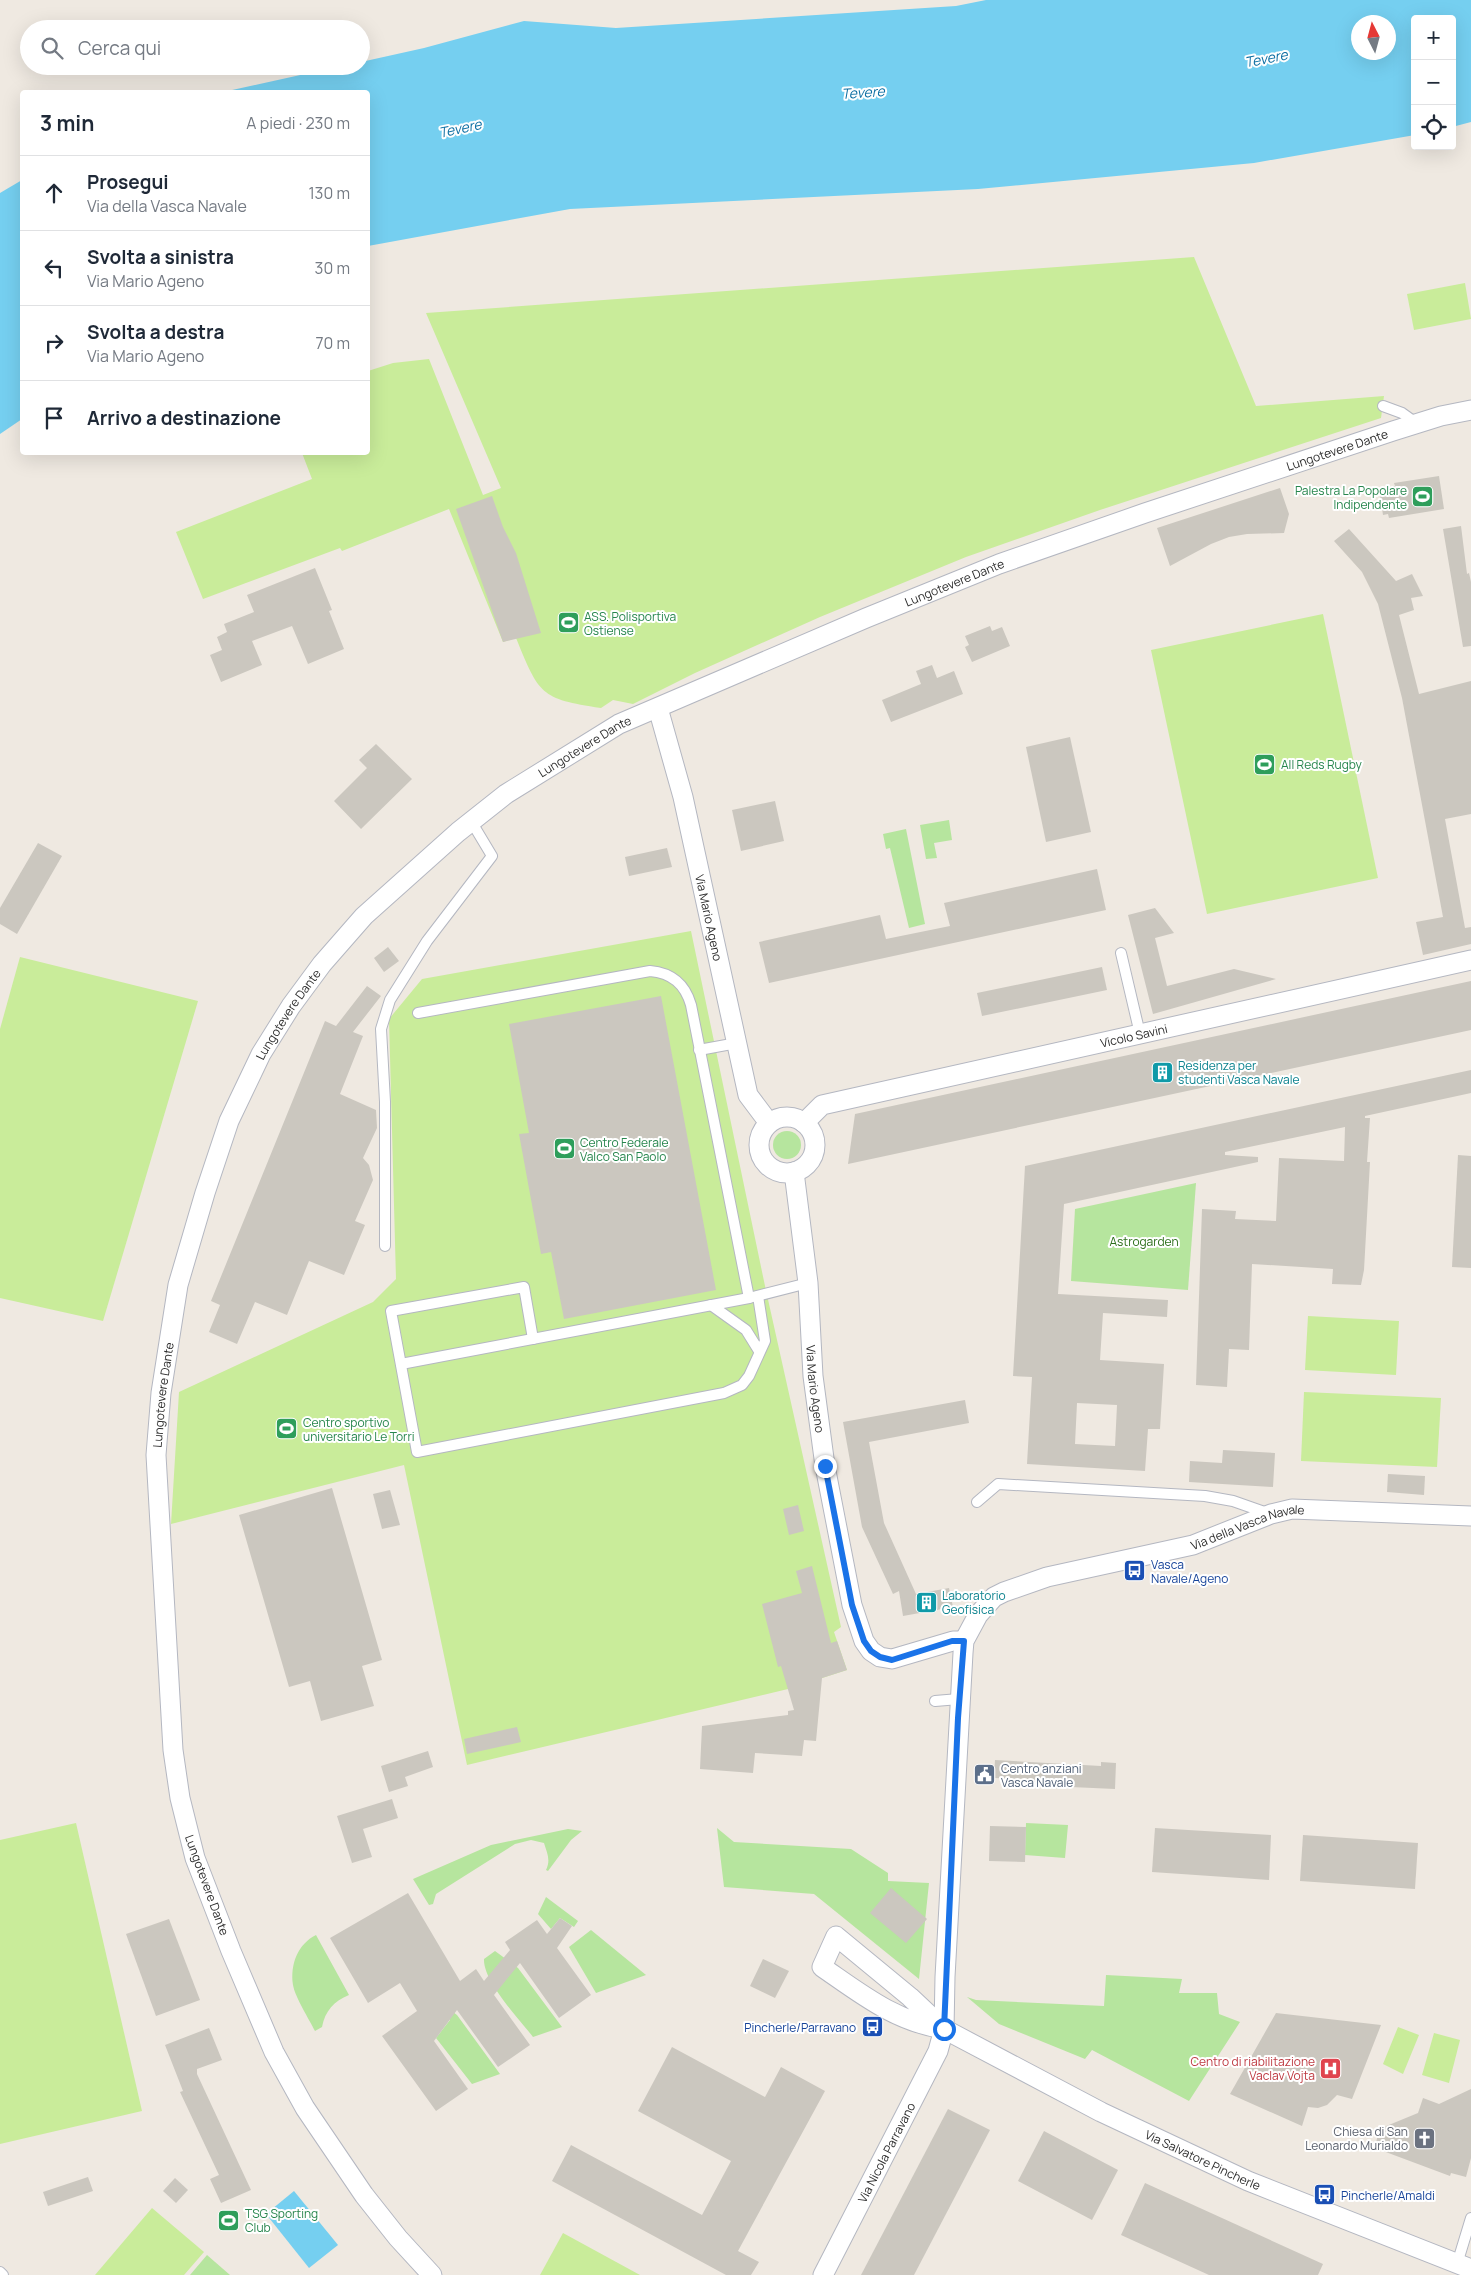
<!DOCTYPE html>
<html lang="it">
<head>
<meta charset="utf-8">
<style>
	:root { --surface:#fff; --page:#f2f2f3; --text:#1f2937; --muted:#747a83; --line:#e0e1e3 }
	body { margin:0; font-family:Manrope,sans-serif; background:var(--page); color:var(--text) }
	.controls { position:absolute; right:15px; top:15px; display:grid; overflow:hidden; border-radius:5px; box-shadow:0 5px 20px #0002 }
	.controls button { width:45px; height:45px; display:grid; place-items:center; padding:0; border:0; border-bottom:1px solid var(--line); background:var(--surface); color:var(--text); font:25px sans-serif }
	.compass { position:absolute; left:1351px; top:15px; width:45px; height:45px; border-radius:50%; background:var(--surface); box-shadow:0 5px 20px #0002; rotate:354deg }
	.stop { position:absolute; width:15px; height:15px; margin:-11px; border:4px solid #1a73e8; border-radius:50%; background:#fff }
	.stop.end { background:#1a73e8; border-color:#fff; box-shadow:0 1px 5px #0008 }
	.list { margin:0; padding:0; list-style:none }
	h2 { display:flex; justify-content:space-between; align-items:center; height:65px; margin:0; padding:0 20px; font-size:21px }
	h2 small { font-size:16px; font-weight:400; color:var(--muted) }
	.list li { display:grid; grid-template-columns:32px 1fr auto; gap:15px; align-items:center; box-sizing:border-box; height:75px; padding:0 20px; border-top:1px solid var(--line) }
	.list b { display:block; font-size:19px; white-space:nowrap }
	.list p { margin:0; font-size:16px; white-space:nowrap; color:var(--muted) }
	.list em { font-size:16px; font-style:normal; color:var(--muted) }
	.icon { flex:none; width:28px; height:28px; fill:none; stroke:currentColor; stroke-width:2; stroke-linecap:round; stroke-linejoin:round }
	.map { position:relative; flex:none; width:1471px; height:2275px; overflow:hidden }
	.search { position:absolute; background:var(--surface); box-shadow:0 5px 20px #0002; left:20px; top:20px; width:350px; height:55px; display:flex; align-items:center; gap:12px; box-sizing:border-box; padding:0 18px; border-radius:28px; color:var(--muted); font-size:19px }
	.panel { position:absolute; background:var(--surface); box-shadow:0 5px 20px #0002; left:20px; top:90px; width:350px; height:365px; border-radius:5px }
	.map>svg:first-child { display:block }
</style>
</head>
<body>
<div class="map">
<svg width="1471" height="2275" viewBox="0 0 1471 2275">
	<rect width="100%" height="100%" fill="#efe9e1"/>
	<!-- green -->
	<g fill="#b6e59e">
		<polygon points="949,820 952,840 934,843 937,858 926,859 920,825"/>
		<polygon points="906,829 925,924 909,928 890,848 886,849 883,834"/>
		<circle cx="787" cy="1145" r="14"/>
		<polygon points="1196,1183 1188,1290 1071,1281 1075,1209"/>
		<polygon points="1026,1823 1068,1825 1065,1858 1025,1855"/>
		<polygon points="717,1828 734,1842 851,1849 888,1873 888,1881 929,1883 919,1979 814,1894 724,1887"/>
		<path d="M568,1829l14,2 -11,9 -23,31 -2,-1c5,-10 1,-17 -2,-27l-13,-3 -16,4 -79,50 -3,10 -4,1 -16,-26 78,-34z"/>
		<polygon points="546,1897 578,1921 574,1927 560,1918 551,1929 538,1914"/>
		<polygon points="591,1930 646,1975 596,1993 569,1947"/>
		<path d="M316,1935l33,60c-15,6 -24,16 -27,32l-7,4c-6,-12 -20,-34 -22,-46 -3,-21 5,-41 23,-50z"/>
		<path d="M495,1951l23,17 44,59 -29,10c-14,-18 -50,-56 -49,-78z"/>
		<polygon points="1106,1975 1182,1979 1179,1993 1217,1993 1219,2014 1240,2022 1189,2101 1092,2050 1085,2059 999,2024 967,1997 976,2000 1104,2006"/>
		<polygon points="434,1998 457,2015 500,2074 472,2084 436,2038 450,2020"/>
		<polygon points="207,2255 230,2275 190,2275"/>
	</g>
	<!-- pitch -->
	<g fill="#c9ec9a">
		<path d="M1194,257l62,149 128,-10 -3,22 -281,92 -134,47 -146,60 -125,56 -62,31 -20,-4 -12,8c-61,-9 -62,-14 -85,-70l-13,4 -54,-133 -107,42 -2,-3 -137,51 -27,-67 136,-53 -10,-26 66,-1v-81l25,-8 36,-4 54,136 18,-7 -75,-175z"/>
		<polygon points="1465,283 1471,319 1414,330 1407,294"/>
		<polygon points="1323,614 1378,878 1207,914 1151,650"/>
		<polygon points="691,931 765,1286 841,1627 834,1632 847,1670 788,1689 467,1765 404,1465 171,1524 179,1392 373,1302 396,1279 389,1019 422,979"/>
		<polygon points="20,957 198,1001 103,1321 0,1298 0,1029"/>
		<polygon points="1308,1316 1399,1321 1396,1375 1305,1370"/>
		<polygon points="1304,1392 1441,1398 1437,1467 1301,1461"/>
		<polygon points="76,1823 142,2111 0,2144 0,1840"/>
		<polygon points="1398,2027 1419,2035 1403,2074 1383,2064"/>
		<polygon points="1434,2033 1460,2040 1449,2083 1422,2075"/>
		<polygon points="152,2208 204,2252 184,2275 95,2275"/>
		<polygon points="563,2233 640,2275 540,2275"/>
	</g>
	<!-- water -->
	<g fill="#75cff0" fill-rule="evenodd">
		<path d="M986,0h485v122l-19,5v-108h-37v116l-161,28 -276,26 -408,20 -202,37v-154h-145l118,-26h20v-4l63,-14 100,-27 92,7 340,-22zM1358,22h30v30h-30z"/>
		<polygon points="22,180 22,419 0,434 0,193"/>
		<polygon points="294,2191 338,2245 309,2268 266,2214"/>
	</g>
	<!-- building -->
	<g fill="#cbc7bf" fill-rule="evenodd">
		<polygon points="1439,476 1444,509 1389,518 1388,514 1383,515 1379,488 1395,486 1394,483"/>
		<polygon points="1280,488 1289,514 1284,533 1247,534 1229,537 1211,544 1170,566 1157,528"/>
		<polygon points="492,496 503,527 516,553 541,633 503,642 456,509"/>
		<polygon points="1461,526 1467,574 1469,573 1471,582 1471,646 1463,647 1443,529"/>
		<polygon points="1349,529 1396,581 1412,574 1423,596 1411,598 1414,610 1399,615 1419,694 1471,681 1471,814 1445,819 1465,928 1471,927 1471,944 1423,955 1416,922 1443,917 1402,698 1378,604 1362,572 1334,541"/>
		<polygon points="315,568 332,610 329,611 344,649 308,664 292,626 252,641 262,665 221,682 210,655 222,650 217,637 227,632 224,624 254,612 247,595"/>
		<polygon points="990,626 992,631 1002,627 1010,646 972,662 965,647 969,645 965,636"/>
		<polygon points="932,665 937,678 954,671 963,694 891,722 882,700 921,684 916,671"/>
		<polygon points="1070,737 1091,832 1046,842 1026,747"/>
		<polygon points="376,744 412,779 361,829 334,801 367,768 359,760"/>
		<polygon points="775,801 784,841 741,851 732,810"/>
		<polygon points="38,843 62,856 17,934 0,924 0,908"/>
		<polygon points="667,848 672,867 629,876 625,857"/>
		<polygon points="1097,869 1106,910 769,983 759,942 880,915 886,939 950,926 944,903"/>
		<polygon points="1155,908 1174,933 1155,938 1167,986 1234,969 1276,979 1153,1014 1128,915"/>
		<polygon points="388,947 399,961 384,972 374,958"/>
		<polygon points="1102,967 1107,990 982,1016 977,993"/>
		<polygon points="1471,981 1471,1030 848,1164 855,1114"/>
		<polygon points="367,986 381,996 353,1032 363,1036 340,1094 376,1110 377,1128 363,1158 369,1165 373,1180 355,1221 365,1225 344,1275 309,1261 287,1315 255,1302 237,1344 209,1332 220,1305 211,1301 325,1021 336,1026"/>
		<polygon points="661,996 716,1290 564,1319 551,1252 541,1254 519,1134 529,1133 509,1024"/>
		<path d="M1471,1070v23l-106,23v2h5l-3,44h3l-6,108 -3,15 -29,-1 1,-15 -81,-5 -3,86 -20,-1 -2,38 -31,-2 6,-176 34,2 -1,8 41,2 3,-63 65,3 1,-34 -120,25v3l33,2v5l-194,42 -6,90 110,6 -1,17 -64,-4 -3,47 64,4 -4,65h-12l-3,42 -118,-7 5,-87 -19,-1 12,-210zM1077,1403l40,2 -2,41 -40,-2z"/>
		<polygon points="1458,1155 1471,1156 1471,1268 1452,1267"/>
		<polygon points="965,1400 969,1423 869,1442 884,1523 916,1594 949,1588 953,1607 903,1616 899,1591 893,1594 862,1527 843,1422"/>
		<polygon points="1223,1450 1275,1453 1273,1487 1189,1482 1190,1461 1222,1463"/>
		<polygon points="1388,1474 1425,1476 1424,1495 1387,1492"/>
		<polygon points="332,1488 382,1660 362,1666 374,1706 321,1721 310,1681 289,1687 239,1515"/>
		<polygon points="390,1490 400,1525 382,1529 373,1494"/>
		<polygon points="798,1505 804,1531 789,1535 783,1509"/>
		<polygon points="812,1566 831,1643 837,1641 847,1670 822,1678 816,1741 804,1740 802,1756 755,1753 753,1773 700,1769 702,1726 788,1715 788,1711 794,1710 781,1666 778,1667 762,1604 802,1593 796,1571"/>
		<polygon points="517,1727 521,1742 467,1754 464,1739"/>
		<polygon points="428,1751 433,1767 405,1777 408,1786 389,1792 381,1766"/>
		<polygon points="995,1760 1101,1766 1101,1762 1116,1763 1115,1789 1027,1785 1027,1779 994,1778"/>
		<polygon points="392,1799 398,1818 363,1829 372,1857 352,1863 337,1816"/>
		<polygon points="990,1826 1026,1827 1025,1862 989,1861"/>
		<polygon points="1155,1828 1271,1835 1269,1880 1152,1872"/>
		<polygon points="1303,1835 1418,1843 1415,1889 1300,1881"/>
		<polygon points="891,1888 927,1919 906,1943 870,1913"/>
		<polygon points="408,1893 460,1981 476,1969 484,1981 510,1950 505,1942 537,1920 547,1934 560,1918 572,1926 557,1948 591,1995 559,2018 520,1963 494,1995 530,2045 498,2067 457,2010 434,2041 468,2089 436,2111 382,2036 417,2011 400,1983 368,2003 330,1938"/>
		<polygon points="169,1919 200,2000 156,2016 126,1934"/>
		<polygon points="763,1959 789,1971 775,1998 750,1986"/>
		<polygon points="1276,2013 1381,2025 1352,2099 1337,2095 1327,2105 1318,2108 1308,2107 1302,2126 1230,2094"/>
		<polygon points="209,2028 222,2060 197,2069 197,2074 251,2190 221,2203 210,2179 219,2175 180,2092 183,2091 165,2045"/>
		<polygon points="672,2047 765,2097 781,2067 825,2091 738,2251 759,2262 751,2275 726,2275 552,2181 571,2145 702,2215 731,2161 638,2111"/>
		<polygon points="1471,2089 1471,2158 1466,2177 1451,2173 1450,2176 1375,2148 1379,2129 1418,2113 1423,2098 1439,2104"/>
		<polygon points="948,2109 990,2130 914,2275 861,2275"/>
		<polygon points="1044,2131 1118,2170 1092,2220 1018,2181"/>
		<polygon points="88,2177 93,2191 48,2206 43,2192"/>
		<polygon points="175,2178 188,2190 176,2203 163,2191"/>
		<polygon points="1145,2183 1323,2264 1318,2275 1209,2275 1121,2235"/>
	</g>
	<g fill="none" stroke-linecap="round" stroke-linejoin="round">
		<defs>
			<g id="service">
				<polyline points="1383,406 1402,413 1416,423"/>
				<polyline points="1121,953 1140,1034"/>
				<path d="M418,1013l232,-42c22,2 35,13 41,34l58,293"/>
				<polyline points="699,1050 737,1043"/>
				<polyline points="385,1246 385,1102 381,1029 390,1000 427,941 492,856 471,821"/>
				<polyline points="711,1305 746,1330 759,1351"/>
				<polyline points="533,1339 524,1287 391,1311 417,1452 724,1393 742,1385 749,1376 765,1341 758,1296"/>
				<polyline points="401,1364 749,1298 808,1283"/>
				<polyline points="977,1502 998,1484 1205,1496 1233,1501 1270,1514"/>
				<polyline points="935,1701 959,1699"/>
				<polyline points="1457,2264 1471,2218"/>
				<polyline points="0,2272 3,2275"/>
			</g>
			<g id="minor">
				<path id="s1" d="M658,708l25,89 65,298 21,28"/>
				<circle cx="787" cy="1145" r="28"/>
				<path id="s2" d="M804,1123l18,-18 649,-145"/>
				<path id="s3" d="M794,1172l14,111 5,93 12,90 27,139 12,36 7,10 9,6 12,2 61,-18h11"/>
				<path id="s4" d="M944,2029c-48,-7 -83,-35 -122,-62l14,-31 74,61 34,32 157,83 147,69 223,88"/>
				<path id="s5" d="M432,2275l-34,-37 -34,-43 -59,-87 -31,-56 -43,-101 -36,-93 -15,-60 -7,-48 -17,-295 5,-62 17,-108 27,-92 24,-72 32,-67 30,-48 31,-42 42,-48 94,-84 48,-38 113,-70 247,-106 133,-54 146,-51 248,-82 48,-15 30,-6"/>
				<path id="s6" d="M823,2275l115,-224 6,-22 1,-52 18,-324 1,-12 14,-26 16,-18 10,-5 43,-15 146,-32 78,-31 21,-5 179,7"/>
			</g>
		</defs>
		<!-- service casing -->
		<use href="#service" stroke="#b4b7c1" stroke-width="12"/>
		<!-- minor casing -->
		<use href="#minor" stroke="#b4b7c1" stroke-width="21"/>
		<!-- service -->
		<use href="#service" stroke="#fff" stroke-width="10"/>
		<!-- minor -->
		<use href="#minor" stroke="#fff" stroke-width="19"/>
	</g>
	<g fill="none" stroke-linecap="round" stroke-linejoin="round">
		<!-- route -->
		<polyline stroke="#1a73e8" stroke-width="6" points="825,1466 852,1605 864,1641 871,1651 880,1657 892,1660 952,1641 964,1641 958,1718 944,2029"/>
	</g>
	<!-- icons -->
	<defs>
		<symbol id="stadium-square" viewBox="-11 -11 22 22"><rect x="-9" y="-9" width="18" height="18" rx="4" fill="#2e9e5b" stroke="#fff"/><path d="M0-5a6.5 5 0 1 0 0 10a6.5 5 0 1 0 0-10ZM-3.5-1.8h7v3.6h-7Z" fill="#fff"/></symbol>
		<symbol id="building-square" viewBox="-11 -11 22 22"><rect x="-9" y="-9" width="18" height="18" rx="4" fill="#0f9aa8" stroke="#fff"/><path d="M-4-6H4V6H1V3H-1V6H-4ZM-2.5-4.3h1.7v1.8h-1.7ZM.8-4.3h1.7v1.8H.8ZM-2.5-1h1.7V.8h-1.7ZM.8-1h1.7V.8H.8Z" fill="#fff"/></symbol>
		<symbol id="bus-square" viewBox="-11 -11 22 22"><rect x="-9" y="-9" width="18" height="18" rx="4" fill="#1a4fb4" stroke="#fff"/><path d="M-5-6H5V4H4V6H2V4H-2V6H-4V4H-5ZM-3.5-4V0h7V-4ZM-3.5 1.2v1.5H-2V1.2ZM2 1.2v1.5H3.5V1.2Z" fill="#fff"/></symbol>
		<symbol id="civic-square" viewBox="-11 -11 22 22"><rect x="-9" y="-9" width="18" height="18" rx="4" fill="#5c6f8a" stroke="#fff"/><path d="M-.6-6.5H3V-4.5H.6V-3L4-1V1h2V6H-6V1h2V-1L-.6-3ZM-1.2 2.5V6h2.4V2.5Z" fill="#fff"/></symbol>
		<symbol id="hospital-square" viewBox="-11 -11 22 22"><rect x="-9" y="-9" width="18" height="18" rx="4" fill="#e0444e" stroke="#fff"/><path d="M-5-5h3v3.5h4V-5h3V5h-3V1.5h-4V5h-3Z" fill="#fff"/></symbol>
		<symbol id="church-square" viewBox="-11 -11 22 22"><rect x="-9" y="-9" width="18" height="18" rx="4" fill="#6b7280" stroke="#fff"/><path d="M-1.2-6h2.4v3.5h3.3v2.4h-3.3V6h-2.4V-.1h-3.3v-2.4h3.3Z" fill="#fff"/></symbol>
	</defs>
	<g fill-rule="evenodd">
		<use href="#stadium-square" x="1410" y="484" width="25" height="25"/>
		<use href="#stadium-square" x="556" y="610" width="25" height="25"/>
		<use href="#stadium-square" x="1252" y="752" width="25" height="25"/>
		<use href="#building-square" x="1150" y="1060" width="25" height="25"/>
		<use href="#stadium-square" x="552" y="1136" width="25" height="25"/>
		<use href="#stadium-square" x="274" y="1416" width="25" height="25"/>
		<use href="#bus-square" x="1122" y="1558" width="25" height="25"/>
		<use href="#building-square" x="914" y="1590" width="25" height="25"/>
		<use href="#civic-square" x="972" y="1762" width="25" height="25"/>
		<use href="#bus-square" x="860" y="2014" width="25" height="25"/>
		<use href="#hospital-square" x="1318" y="2056" width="25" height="25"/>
		<use href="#church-square" x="1412" y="2126" width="25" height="25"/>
		<use href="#bus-square" x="1312" y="2182" width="25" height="25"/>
		<use href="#stadium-square" x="216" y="2208" width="25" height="25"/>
	</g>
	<g text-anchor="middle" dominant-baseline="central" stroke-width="4" stroke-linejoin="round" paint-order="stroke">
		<!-- street labels -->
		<g font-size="12" fill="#2e2e2e" stroke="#fff">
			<text stroke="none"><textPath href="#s5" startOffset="2569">Lungotevere Dante</textPath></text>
			<text stroke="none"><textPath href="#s5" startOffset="2164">Lungotevere Dante</textPath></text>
			<text stroke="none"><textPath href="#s5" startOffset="1759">Lungotevere Dante</textPath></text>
			<text stroke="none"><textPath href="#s1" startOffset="216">Via Mario Ageno</textPath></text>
			<text stroke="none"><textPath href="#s5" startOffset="1355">Lungotevere Dante</textPath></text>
			<text stroke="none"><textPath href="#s2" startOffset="345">Vicolo Savini</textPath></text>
			<text stroke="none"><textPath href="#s3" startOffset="218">Via Mario Ageno</textPath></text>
			<text stroke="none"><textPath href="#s5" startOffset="950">Lungotevere Dante</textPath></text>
			<text stroke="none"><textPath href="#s6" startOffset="981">Via della Vasca Navale</textPath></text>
			<text transform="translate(207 1885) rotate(70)">Lungotevere Dante</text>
			<text stroke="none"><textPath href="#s6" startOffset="138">Via Nicola Parravano</textPath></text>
			<text stroke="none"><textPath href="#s4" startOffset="605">Via Salvatore Pincherle</textPath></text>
		</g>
		<!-- leisure labels -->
		<g font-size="12" fill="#27864d" stroke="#fff" text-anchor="start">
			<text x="1407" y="490" text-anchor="end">Palestra La Popolare<tspan x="1407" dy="14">Indipendente</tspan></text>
			<text x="584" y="616">ASS. Polisportiva<tspan x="584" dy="14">Ostiense</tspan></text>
			<text x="1281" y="764">All Reds Rugby</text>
			<text x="580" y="1142">Centro Federale<tspan x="580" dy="14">Valco San Paolo</tspan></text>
			<text x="303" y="1422">Centro sportivo<tspan x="303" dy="14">universitario Le Torri</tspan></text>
			<text x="245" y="2213">TSG Sporting<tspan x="245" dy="14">Club</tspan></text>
		</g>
		<!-- culture labels -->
		<g font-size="12" fill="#0d838f" stroke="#fff" text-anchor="start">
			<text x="1178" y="1065">Residenza per<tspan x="1178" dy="14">studenti Vasca Navale</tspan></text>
			<text x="942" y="1595">Laboratorio<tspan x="942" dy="14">Geofisica</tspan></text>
		</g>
		<!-- park labels -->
		<g font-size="12" fill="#2c6e1b" stroke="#fff">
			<text x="1144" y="1241">Astrogarden</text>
		</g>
		<!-- transit labels -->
		<g font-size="12" fill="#164399" stroke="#fff" text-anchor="start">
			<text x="1151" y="1564">Vasca<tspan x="1151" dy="14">Navale/Ageno</tspan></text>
			<text x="856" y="2027" text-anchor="end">Pincherle/Parravano</text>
			<text x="1341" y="2195">Pincherle/Amaldi</text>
		</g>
		<!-- service labels -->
		<g font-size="12" fill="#4e5e75" stroke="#fff" text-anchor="start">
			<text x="1001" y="1768">Centro anziani<tspan x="1001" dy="14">Vasca Navale</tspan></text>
		</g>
		<!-- health labels -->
		<g font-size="12" fill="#be3a42" stroke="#fff" text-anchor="end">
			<text x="1315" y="2061">Centro di riabilitazione<tspan x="1315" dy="14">Vaclav Vojta</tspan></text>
		</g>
		<!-- worship labels -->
		<g font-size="12" fill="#5b616d" stroke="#fff" text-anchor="end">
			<text x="1408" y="2131">Chiesa di San<tspan x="1408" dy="14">Leonardo Murialdo</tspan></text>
		</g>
		<!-- water labels -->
		<g font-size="14" font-style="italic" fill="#0d6fa3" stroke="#fff">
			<text transform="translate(1266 58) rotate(-11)">Tevere</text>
			<text transform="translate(863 92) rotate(-4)">Tevere</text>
			<text transform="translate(460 128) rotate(-12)">Tevere</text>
		</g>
	</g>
</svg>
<div class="controls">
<button>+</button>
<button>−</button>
<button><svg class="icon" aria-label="locate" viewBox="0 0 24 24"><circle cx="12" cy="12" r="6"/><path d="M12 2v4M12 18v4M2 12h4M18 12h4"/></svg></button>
</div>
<svg class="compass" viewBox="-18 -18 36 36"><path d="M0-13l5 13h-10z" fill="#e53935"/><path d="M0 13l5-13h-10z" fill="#747a83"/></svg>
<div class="stop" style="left:944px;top:2029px"></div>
<div class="stop end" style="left:825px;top:1466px"></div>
<div class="search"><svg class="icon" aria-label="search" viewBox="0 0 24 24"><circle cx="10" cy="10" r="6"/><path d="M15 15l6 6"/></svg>Cerca qui</div>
<section class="panel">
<h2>3 min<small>A piedi · 230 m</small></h2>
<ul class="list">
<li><svg class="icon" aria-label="ahead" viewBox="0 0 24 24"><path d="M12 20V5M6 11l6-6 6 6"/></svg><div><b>Prosegui</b><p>Via della Vasca Navale</p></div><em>130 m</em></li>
<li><svg class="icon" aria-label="left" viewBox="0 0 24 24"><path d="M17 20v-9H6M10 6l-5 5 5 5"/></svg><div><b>Svolta a sinistra</b><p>Via Mario Ageno</p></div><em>30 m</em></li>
<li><svg class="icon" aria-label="right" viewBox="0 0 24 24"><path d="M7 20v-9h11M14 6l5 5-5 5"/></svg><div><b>Svolta a destra</b><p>Via Mario Ageno</p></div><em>70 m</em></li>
<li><svg class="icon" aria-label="arrive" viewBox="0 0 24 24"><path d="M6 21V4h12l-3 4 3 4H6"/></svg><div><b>Arrivo a destinazione</b></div></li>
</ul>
</section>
</div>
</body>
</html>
